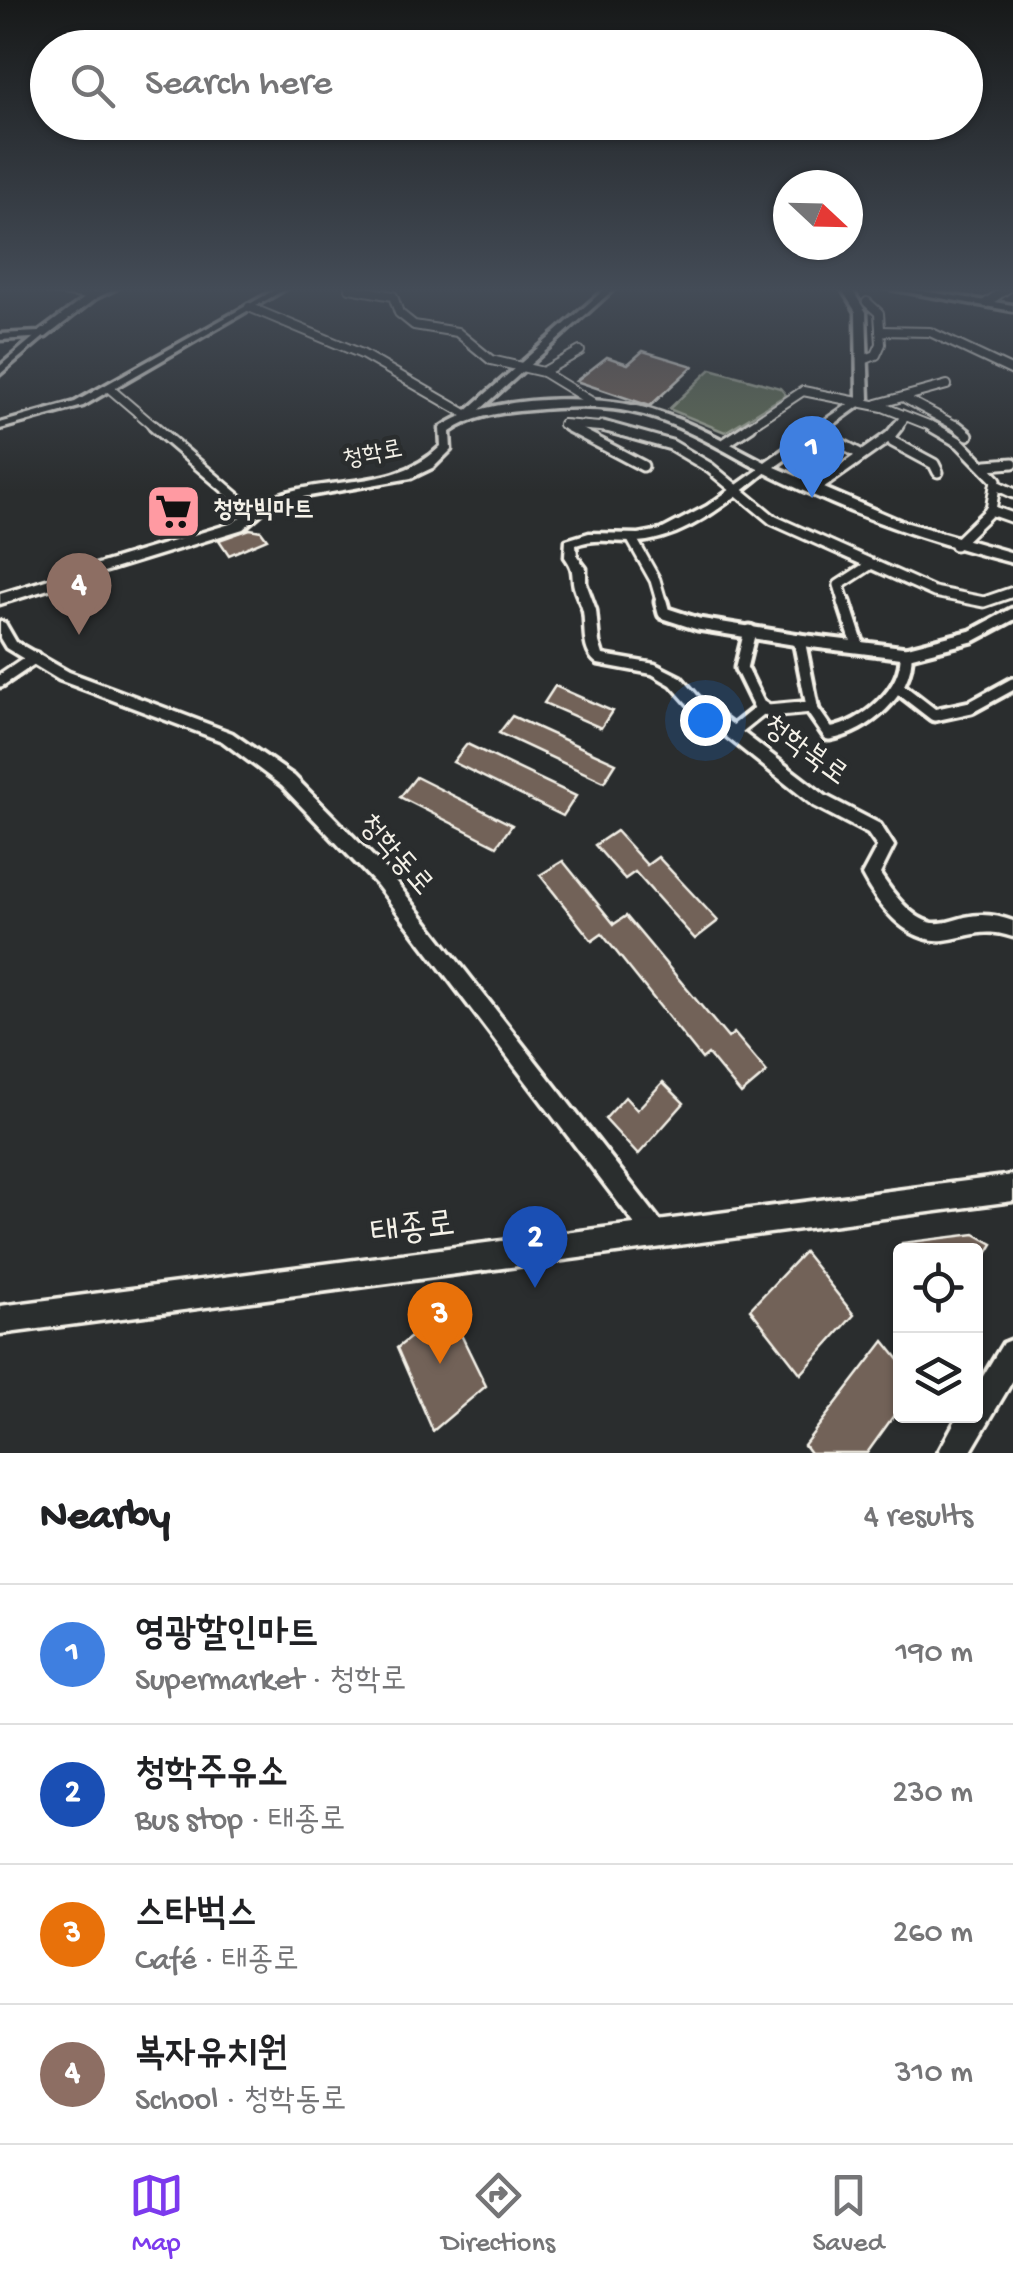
<!DOCTYPE html>
<html lang="en">
<head>
<meta charset="utf-8">
<style>
	:root { --surface:#fff; --page:#f2f2f2; --text:#202124; --muted:#757577; --line:#e0e0e0; --accent:#7c3aed }
	body { margin:0; font-family:"Gochi Hand","Poor Story",sans-serif; background:var(--page); color:var(--text) }
	.controls { position:absolute; right:30px; bottom:30px; display:grid; overflow:hidden; border-radius:10px; box-shadow:0 2px 8px #0004 }
	.controls button { width:90px; height:90px; display:grid; place-items:center; padding:0; border:0; border-bottom:2px solid var(--line); background:var(--surface); color:var(--text); font:50px sans-serif }
	.compass { position:absolute; left:773px; top:170px; width:90px; height:90px; border-radius:50%; background:var(--surface); box-shadow:0 2px 8px #0004; rotate:112deg }
	.you { position:absolute; left:705px; top:720px; width:35px; height:35px; margin:-25px; border:8px solid #fff; border-radius:50%; background:#1a73e8; box-shadow:0 0 0 15px #1a73e833 }
	.badge { display:grid; place-items:center; width:65px; height:65px; border-radius:50%; background:var(--accent); color:#fff; font-size:32px; font-weight:700 }
	.pin { position:absolute; translate:-50% -82px; filter:drop-shadow(0 2px 5px #0008) }
	.pin::after { content:''; position:absolute; top:52px; width:35px; height:30px; background:inherit; clip-path:polygon(0 0,100% 0,50% 100%) }
	.list { margin:0; padding:0; list-style:none }
	h2 { display:flex; justify-content:space-between; align-items:center; height:130px; margin:0; padding:0 40px; font-size:42px }
	h2 small { font-size:32px; font-weight:400; color:var(--muted) }
	.list li { display:grid; grid-template-columns:65px 1fr auto; gap:30px; align-items:center; box-sizing:border-box; height:140px; padding:0 40px; border-top:2px solid var(--line) }
	.list b { display:block; font-size:38px; white-space:nowrap }
	.list p { margin:0; font-size:32px; white-space:nowrap; color:var(--muted) }
	.list em { font-size:32px; font-style:normal; color:var(--muted) }
	.icon { flex:none; width:55px; height:55px; fill:none; stroke:currentColor; stroke-width:2; stroke-linecap:round; stroke-linejoin:round }
	.map { position:relative; flex:none; width:1013px; height:1453px; overflow:hidden }
	.search { position:absolute; background:var(--surface); box-shadow:0 2px 8px #0004; left:30px; right:30px; top:30px; height:110px; display:flex; align-items:center; gap:25px; box-sizing:border-box; padding:0 35px; border-radius:55px; color:var(--muted); font-size:38px }
	.sheet { height:690px; background:var(--surface) }
	nav { display:flex; justify-content:space-around; align-items:center; box-sizing:border-box; height:140px; border-top:2px solid var(--line); background:var(--surface); font-size:28px; color:var(--muted) }
	nav a { display:grid; justify-items:center; gap:5px }
	nav .on { color:var(--accent) }
	.map>svg:first-child { display:block }
</style>
</head>
<body>
<div class="map">
<svg width="1013" height="1453" viewBox="0 0 1013 1453">
	<rect width="100%" height="100%" fill="#2a2d2e"/>
	<filter id="ink" filterUnits="userSpaceOnUse"><feTurbulence type="fractalNoise" baseFrequency=".01" numOctaves="2"/><feDisplacementMap in="SourceGraphic" scale="20" xChannelSelector="R" yChannelSelector="G"/><feConvolveMatrix kernelMatrix="1 2 1 2 8 2 1 2 1" color-interpolation-filters="sRGB"/></filter>
	<g filter="url(#ink)">
		<!-- green -->
		<polygon fill="#626e56" stroke="#abb09f" stroke-width="2.5" points="711,369 780,388 786,395 725,432 669,409"/>
		<!-- building -->
		<g fill="#726259" stroke="#f4f1e8" stroke-width="2.5">
			<polygon points="643,351 693,366 650,406 576,381 607,357 628,364"/>
			<polygon points="250,529 261,531 267,539 229,555 219,540"/>
			<polygon points="555,686 612,711 601,728 544,703"/>
			<polygon points="512,716 616,763 604,782 499,733"/>
			<polygon points="467,744 576,796 563,816 453,762"/>
			<polygon points="416,777 512,825 497,846 400,797"/>
			<polygon points="616,831 647,865 658,857 718,921 695,939 635,872 625,879 595,845"/>
			<polygon points="563,861 614,924 626,916 728,1038 734,1033 767,1072 741,1094 708,1054 702,1059 602,934 592,941 540,875"/>
			<polygon points="663,1082 684,1103 638,1155 605,1119 625,1097 637,1110"/>
			<polygon points="975,1234 993,1244 976,1272 976,1250 903,1250 902,1243"/>
			<polygon points="804,1252 854,1315 801,1374 750,1309"/>
			<polygon points="448,1308 486,1386 433,1431 397,1348"/>
			<polygon points="884,1341 900,1361 900,1407 867,1453 810,1453 804,1445"/>
		</g>
		<g fill="none" stroke-linecap="round" stroke-linejoin="round">
			<defs>
				<g id="minor-far2">
					<polyline points="46,288 93,296"/>
					<polyline points="350,288 393,296 399,313 414,325 457,332 491,360 543,372 592,402"/>
					<polyline points="986,303 1008,288"/>
					<polyline points="249,307 362,354 468,415"/>
					<polyline points="880,331 930,332 1013,371"/>
					<polyline points="866,359 876,355 881,344 879,313 867,302"/>
					<polyline points="543,372 580,351"/>
					<polyline points="109,388 156,428"/>
					<polyline points="906,399 960,428"/>
					<polyline points="877,404 947,385"/>
					<polyline points="572,428 563,424 612,428"/>
					<polyline points="747,428 803,391 883,407 936,428"/>
					<polyline points="896,428 905,417"/>
				</g>
				<g id="minor-far1">
					<polyline points="153,426 251,510"/>
					<polyline points="567,426 643,466"/>
					<polyline points="603,426 671,445 710,468 773,520 934,592 984,602 1013,592"/>
					<polyline points="898,426 890,436 893,442 934,464 938,472"/>
					<polyline points="931,426 960,443 996,480 991,510 955,545"/>
					<polyline points="957,426 968,435"/>
					<polyline points="817,431 862,455"/>
					<polyline points="725,443 751,426"/>
					<polyline points="987,465 1013,463"/>
					<polyline points="822,484 890,436"/>
					<polyline points="996,485 1013,493"/>
					<polyline points="990,510 1013,518"/>
					<polyline points="632,539 655,580 662,604"/>
					<polyline points="845,604 839,585 870,565"/>
				</g>
				<g id="minor">
					<polyline points="661,602 664,613 698,624 799,640"/>
					<polyline points="844,602 858,645"/>
					<polyline points="750,631 741,668 759,705 768,711 812,707"/>
					<path d="M799,640l107,13c2,38 -40,75 -77,81l-16,-23z"/>
					<polyline points="906,653 972,636 1013,614"/>
					<polyline points="0,681 34,658"/>
					<polyline points="899,688 934,715 971,707 1013,684"/>
					<polyline points="732,733 763,708"/>
				</g>
				<g id="tertiary">
					<polygon points="278,288 287,288 83,406 0,429 0,423 75,402"/>
					<polygon points="606,288 615,288 472,417 464,417 464,413"/>
					<polygon points="885,288 903,288 1013,305 1013,311"/>
					<polygon points="39,333 46,335 0,374 0,366"/>
					<path d="M765,465l6,3 -2,2c-37,29 -75,63 -122,71 -24,4 -48,-5 -71,4l1,11 9,12v15l10,27 3,32 4,13 52,9 26,13 22,25 123,94 54,28 14,22 -14,28c12,18 31,45 53,49 11,1 22,-3 32,-6 17,-4 31,-2 48,4v16c-29,-10 -41,-1 -69,3 -37,4 -67,-36 -82,-65l15,-28 -9,-13 -54,-28 -121,-96 -22,-25 -19,-11 -54,-10c-17,-11 -12,-35 -15,-53 -2,-8 -7,-16 -9,-24 -3,-15 1,-16 -9,-30l1,-17 23,-7 50,1 22,-4 46,-24z"/>
					<polygon points="0,621 5,623 16,642 69,672 232,733 294,776 389,873 665,1227 668,1235 665,1243 657,1246 649,1243 377,885 282,786 222,741 59,680 6,648 0,638"/>
				</g>
				<g id="secondary">
					<polygon points="104,288 117,288 96,298 46,337 0,340 0,334 39,332 90,294"/>
					<path d="M841,288h10l15,24 3,87 -94,68 126,54 112,32v10c-62,-16 -123,-34 -182,-60 -23,-10 -47,-20 -69,-32 -38,-20 -76,-44 -118,-56 -35,-10 -77,-9 -114,-5 -28,2 -56,5 -80,22l1,18 -17,17 -23,11 -119,21 -27,11 -22,19 -243,75v-10l233,-71c17,-14 32,-25 54,-31 53,-15 112,-4 154,-46l-1,-18c47,-34 157,-35 212,-18 40,12 76,33 113,52l92,-64 -1,-86z"/>
					<polygon points="1013,1175 1013,1201 0,1334 0,1306"/>
					<polygon points="1013,1339 1013,1380 970,1453 938,1453 958,1416 976,1416 976,1388 1003,1343"/>
				</g>
			</defs>
			<!-- minor-far2 casing -->
			<use href="#minor-far2" stroke="#f4f1e8" stroke-width="12"/>
			<!-- minor-far1 casing -->
			<use href="#minor-far1" stroke="#f4f1e8" stroke-width="15"/>
			<!-- minor casing -->
			<use href="#minor" stroke="#f4f1e8" stroke-width="19"/>
			<!-- tertiary casing -->
			<use href="#tertiary" stroke="#f4f1e8" stroke-width="7"/>
			<!-- secondary casing -->
			<use href="#secondary" stroke="#f4f1e8" stroke-width="7"/>
			<!-- minor-far2 -->
			<use href="#minor-far2" stroke="#2a2d2e" stroke-width="8"/>
			<!-- minor-far1 -->
			<use href="#minor-far1" stroke="#2a2d2e" stroke-width="9"/>
			<!-- minor -->
			<use href="#minor" stroke="#2a2d2e" stroke-width="11"/>
			<!-- tertiary -->
			<use href="#tertiary" fill="#2a2d2e" fill-rule="evenodd"/>
			<!-- secondary -->
			<use href="#secondary" fill="#2a2d2e" fill-rule="evenodd"/>
		</g>
	</g>
	<!-- sky -->
	<linearGradient id="sky" x2="0" y2="1"><stop stop-color="#171919"/><stop offset="0.59" stop-color="#444c57"/><stop offset="1" stop-color="#444c57" stop-opacity="0"/></linearGradient>
	<rect width="1013" height="491" fill="url(#sky)"/>
	<!-- icons -->
	<defs>
		<symbol id="supermarket-square" viewBox="-11 -11 22 22"><rect x="-9" y="-9" width="18" height="18" rx="4" fill="#ff9aa2" stroke="#2a2d2e"/><path d="M-6-5.5h2.5l.6 2H6L4.5 2H-2.5L-4.4-4H-6ZM-1.5 3.2a1.3 1.3 0 1 0 .1 0ZM3 3.2a1.3 1.3 0 1 0 .1 0Z" fill="#111"/></symbol>
	</defs>
	<g fill-rule="evenodd">
		<use href="#supermarket-square" x="142" y="480" width="63" height="63"/>
	</g>
	<g text-anchor="middle" dominant-baseline="central" stroke-width="9" stroke-linejoin="round" paint-order="stroke">
		<!-- far-street labels -->
		<g font-size="25" fill="#f4f1e8" stroke="#2a2d2e">
			<text transform="translate(373 456) rotate(-11)">청학로</text>
		</g>
		<!-- far-poi labels -->
		<g font-size="25" font-weight="bold" fill="#f4f1e8" stroke="#2a2d2e" text-anchor="start">
			<text x="213" y="511">청학빅마트</text>
		</g>
		<!-- street labels -->
		<g font-size="30" fill="#f4f1e8" stroke="#2a2d2e">
			<text transform="translate(804 752) rotate(36)">청학북로</text>
			<text transform="translate(394 856) rotate(49)">청학동로</text>
		</g>
		<!-- near-street labels -->
		<g font-size="35" fill="#f4f1e8" stroke="#2a2d2e">
			<text transform="translate(413 1231) rotate(-7)">태종로</text>
		</g>
	</g>
</svg>
<div class="controls">
<button><svg class="icon" aria-label="locate" viewBox="0 0 24 24"><circle cx="12" cy="12" r="6"/><path d="M12 2v4M12 18v4M2 12h4M18 12h4"/></svg></button>
<button><svg class="icon" aria-label="layers" viewBox="0 0 24 24"><path d="M12 4l9 5-9 5-9-5zM3 14l9 5 9-5"/></svg></button>
</div>
<svg class="compass" viewBox="-18 -18 36 36"><path d="M0-13l5 13h-10z" fill="#e53935"/><path d="M0 13l5-13h-10z" fill="#757577"/></svg>
<div class="you"></div>
<div class="pin badge" style="left:812px;top:498px;background:#3f7fe0">1</div>
<div class="pin badge" style="left:535px;top:1288px;background:#1a4fb4">2</div>
<div class="pin badge" style="left:440px;top:1364px;background:#e8710a">3</div>
<div class="pin badge" style="left:79px;top:635px;background:#8d6e63">4</div>
<div class="search"><svg class="icon" aria-label="search" viewBox="0 0 24 24"><circle cx="10" cy="10" r="6"/><path d="M15 15l6 6"/></svg>Search here</div>
</div>
<section class="sheet">
<h2>Nearby<small>4 results</small></h2>
<ul class="list">
<li><span class="badge" style="background:#3f7fe0">1</span><div><b>영광할인마트</b><p>Supermarket · 청학로</p></div><em>190 m</em></li>
<li><span class="badge" style="background:#1a4fb4">2</span><div><b>청학주유소</b><p>Bus stop · 태종로</p></div><em>230 m</em></li>
<li><span class="badge" style="background:#e8710a">3</span><div><b>스타벅스</b><p>Café · 태종로</p></div><em>260 m</em></li>
<li><span class="badge" style="background:#8d6e63">4</span><div><b>복자유치원</b><p>School · 청학동로</p></div><em>310 m</em></li>
</ul>
</section>
<nav>
<a class="on"><svg class="icon" aria-label="map" viewBox="0 0 24 24"><path d="M3 6l6-2 6 2 6-2v14l-6 2-6-2-6 2zM9 4v14M15 6v14"/></svg>Map</a>
<a><svg class="icon" aria-label="directions" viewBox="0 0 24 24"><path d="M12 3l9 9-9 9-9-9zM9 14v-3h6M13 9l2 2-2 2"/></svg>Directions</a>
<a><svg class="icon" aria-label="saved" viewBox="0 0 24 24"><path d="M7 4h10v16l-5-4-5 4z"/></svg>Saved</a>
</nav>
</body>
</html>
